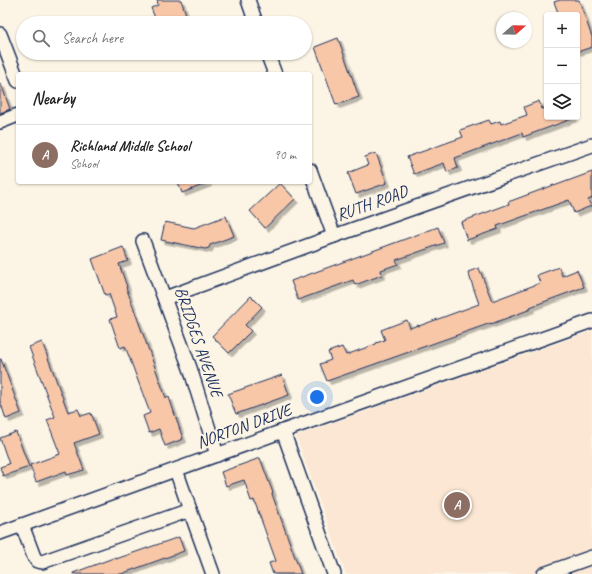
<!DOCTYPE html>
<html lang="en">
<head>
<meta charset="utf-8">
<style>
	:root { --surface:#fff; --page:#f6f6f6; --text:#222; --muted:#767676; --line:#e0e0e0; --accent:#1a73e8 }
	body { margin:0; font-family:Caveat,sans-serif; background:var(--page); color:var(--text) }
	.controls { position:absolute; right:12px; top:12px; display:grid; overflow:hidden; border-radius:4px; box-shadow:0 1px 3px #0004 }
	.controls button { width:36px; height:36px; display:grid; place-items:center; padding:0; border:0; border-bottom:1px solid var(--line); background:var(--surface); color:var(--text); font:20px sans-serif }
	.compass { position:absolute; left:496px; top:12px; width:36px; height:36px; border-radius:50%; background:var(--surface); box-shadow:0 1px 3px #0004; rotate:70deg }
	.you { position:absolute; left:317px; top:397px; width:14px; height:14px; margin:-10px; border:3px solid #fff; border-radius:50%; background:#1a73e8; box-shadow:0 0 0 6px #1a73e833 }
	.badge { display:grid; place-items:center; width:26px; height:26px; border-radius:50%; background:var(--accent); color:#fff; font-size:13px; font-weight:700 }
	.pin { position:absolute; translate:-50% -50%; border:2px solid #fff; box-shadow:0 1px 4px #0006 }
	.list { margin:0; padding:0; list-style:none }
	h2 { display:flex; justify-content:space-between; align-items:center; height:52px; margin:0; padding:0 16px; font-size:17px }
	h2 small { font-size:13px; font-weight:400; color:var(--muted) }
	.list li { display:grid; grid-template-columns:26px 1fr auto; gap:12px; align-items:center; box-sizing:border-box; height:60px; padding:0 16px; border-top:1px solid var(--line) }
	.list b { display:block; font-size:15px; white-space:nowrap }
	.list p { margin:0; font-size:13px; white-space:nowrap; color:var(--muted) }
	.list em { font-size:13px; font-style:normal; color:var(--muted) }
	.icon { flex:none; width:22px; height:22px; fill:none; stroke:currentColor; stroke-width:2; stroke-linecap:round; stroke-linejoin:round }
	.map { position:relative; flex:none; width:592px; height:574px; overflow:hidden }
	.search { position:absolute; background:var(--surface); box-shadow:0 1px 3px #0004; left:16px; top:16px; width:296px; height:44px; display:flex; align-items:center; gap:10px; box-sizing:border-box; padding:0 14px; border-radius:22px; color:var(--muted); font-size:15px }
	.panel { position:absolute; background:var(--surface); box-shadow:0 1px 3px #0004; left:16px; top:72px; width:296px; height:112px; border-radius:4px }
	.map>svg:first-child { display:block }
</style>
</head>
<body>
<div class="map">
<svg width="592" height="574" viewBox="0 0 592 574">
	<defs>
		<filter id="shadow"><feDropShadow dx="3.5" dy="3.5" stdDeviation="0" flood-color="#0004"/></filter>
	</defs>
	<rect width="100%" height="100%" fill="#fcf5e5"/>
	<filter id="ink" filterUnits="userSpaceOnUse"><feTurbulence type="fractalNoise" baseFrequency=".025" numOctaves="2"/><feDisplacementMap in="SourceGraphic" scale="8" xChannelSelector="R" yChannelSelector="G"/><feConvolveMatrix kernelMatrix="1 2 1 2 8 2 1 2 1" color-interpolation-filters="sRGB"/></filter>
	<g filter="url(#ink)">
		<!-- built -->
		<polygon fill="#fbe7d3" points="592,331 592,574 346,574 296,436"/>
		<!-- building -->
		<g fill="#f8c7a8" stroke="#1b2f5e" filter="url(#shadow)">
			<polygon points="157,0 181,0 189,23 157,23 151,8 158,5"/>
			<polygon points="560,0 579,0 592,37 592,47 577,52 577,15 559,15 554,2"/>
			<polygon points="338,38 359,97 336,105 315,47"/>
			<polygon points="1,84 10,109 0,113 0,85"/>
			<polygon points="539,101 542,109 547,107 547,117 574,117 574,118 523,137 522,133 455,158 458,168 447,172 444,163 414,174 407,157 463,137 460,130 489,120 491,124 500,121 501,124 527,115 524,107"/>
			<polygon points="376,153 387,183 356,194 348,173 368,165 365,157"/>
			<polygon points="592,172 592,198 588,200 591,206 574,213 569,200 497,226 498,229 467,240 461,222 509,204 508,202 554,185 554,186"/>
			<polygon points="178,182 208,182 208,183 182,193"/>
			<polygon points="280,183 295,199 265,228 250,211"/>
			<polygon points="226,216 234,236 210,245 209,248 205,249 161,240 165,222 194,228"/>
			<polygon points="438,227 444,243 396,260 398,264 381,270 382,275 355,285 353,280 298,300 291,281"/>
			<polygon points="123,247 128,261 119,264 127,287 126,287 166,398 169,397 183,439 165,446 159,429 149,433 143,416 150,413 125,346 120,348 110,319 117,317 109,294 105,295 92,259"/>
			<polygon points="559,267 562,276 577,270 584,287 530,307 531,309 491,324 491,323 327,381 320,364 331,360 328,352 342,347 346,355 376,344 376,343 385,340 381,330 407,320 410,328 418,325 419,326 479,304 468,272 479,268 492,301 540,283 537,275"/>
			<polygon points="251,296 262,307 245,325 251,331 229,353 212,336"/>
			<polygon points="42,342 68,412 78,409 81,416 91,413 99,434 74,443 84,470 67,475 66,471 36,482 30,465 60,454 47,420 55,417 29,347"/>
			<polygon points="0,359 1,359 21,413 6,419 0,401"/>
			<polygon points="282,375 289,395 236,414 228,394"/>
			<polygon points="16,432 29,467 3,476 0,467 9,464 0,438"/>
			<polygon points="260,458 273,493 272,494 301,574 273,574 269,563 276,561 254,500 251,501 244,480 226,486 221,472"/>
			<polygon points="179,537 184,551 121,574 73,574 73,573 116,557 116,559"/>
		</g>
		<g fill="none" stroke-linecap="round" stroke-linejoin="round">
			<defs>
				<g id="minor">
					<polyline points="248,0 256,23"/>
					<polyline points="0,34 18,81"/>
					<polyline points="267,53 275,74"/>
					<polyline points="0,122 18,115"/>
					<polyline points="310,170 334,236"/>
					<polyline points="143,241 190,368 217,455"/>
					<polyline points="165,298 334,236 592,145"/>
					<polyline points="283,431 334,574"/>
					<polyline points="190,510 213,574"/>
					<polyline points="22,525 34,557 37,561 42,562 190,510 176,470"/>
					<polyline points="0,533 283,431 592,321"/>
					<polyline points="544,574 592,557"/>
				</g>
			</defs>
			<!-- minor casing -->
			<use href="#minor" stroke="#1b2f5e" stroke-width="16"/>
			<!-- minor -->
			<use href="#minor" stroke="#fcf5e5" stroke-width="13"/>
		</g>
	</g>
	<g text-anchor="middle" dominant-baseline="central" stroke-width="4" stroke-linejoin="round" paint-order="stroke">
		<!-- street labels -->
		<g font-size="17" fill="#1b2f5e" stroke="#fcf5e5">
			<text transform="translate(372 203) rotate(-20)">RUTH ROAD</text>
			<text transform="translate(199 342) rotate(71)">BRIDGES AVENUE</text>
			<text transform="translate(244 426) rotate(-20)">NORTON DRIVE</text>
		</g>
	</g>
</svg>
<div class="controls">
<button>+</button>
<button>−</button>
<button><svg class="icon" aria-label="layers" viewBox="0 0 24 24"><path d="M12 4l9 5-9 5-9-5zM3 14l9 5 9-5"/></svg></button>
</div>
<svg class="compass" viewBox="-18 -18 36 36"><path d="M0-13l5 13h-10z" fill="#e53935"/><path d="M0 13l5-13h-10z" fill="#767676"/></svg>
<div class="you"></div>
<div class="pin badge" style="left:457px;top:505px;background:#8d6e63">A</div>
<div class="search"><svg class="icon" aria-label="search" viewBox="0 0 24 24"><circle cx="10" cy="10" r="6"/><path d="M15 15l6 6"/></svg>Search here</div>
<section class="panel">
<h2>Nearby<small></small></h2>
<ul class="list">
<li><span class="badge" style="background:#8d6e63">A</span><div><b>Richland Middle School</b><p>School</p></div><em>90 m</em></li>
</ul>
</section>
</div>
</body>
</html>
